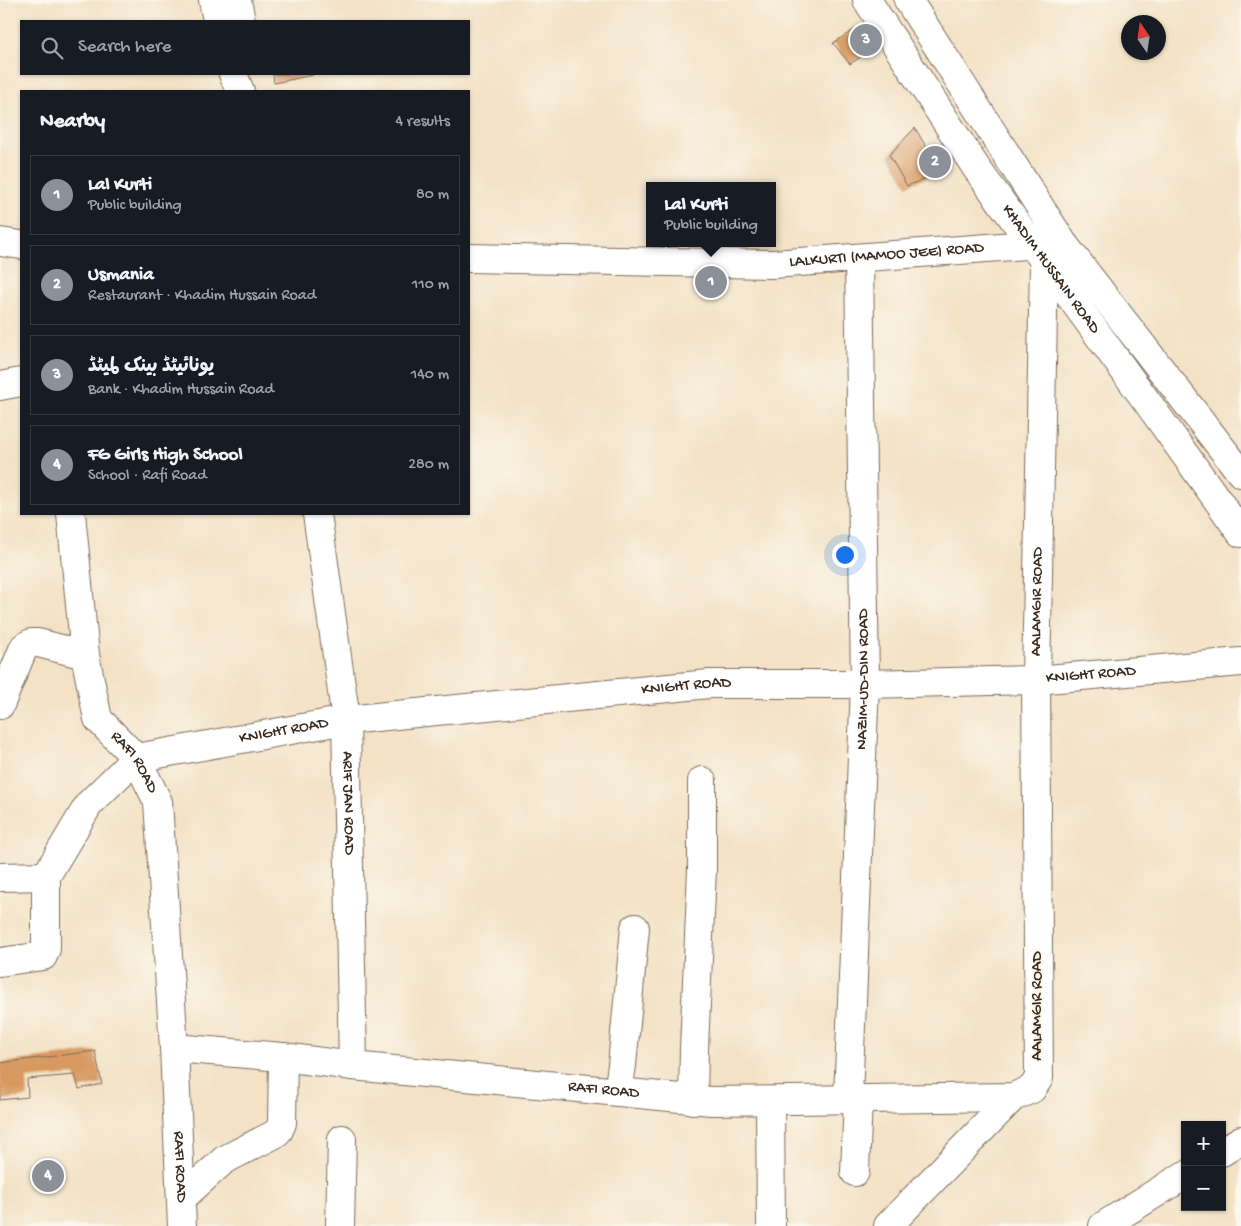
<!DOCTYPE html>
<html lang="en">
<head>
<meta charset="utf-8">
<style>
	:root { --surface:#171b24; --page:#20242c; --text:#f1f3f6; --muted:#9ea1a6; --line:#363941; --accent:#8c9099 }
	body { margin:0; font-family:"Gochi Hand","Playpen Sans Arabic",sans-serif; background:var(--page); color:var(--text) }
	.controls { position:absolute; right:15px; bottom:15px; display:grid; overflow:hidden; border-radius:0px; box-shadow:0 1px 4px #0004 }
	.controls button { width:45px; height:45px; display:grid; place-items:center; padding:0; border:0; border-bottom:1px solid var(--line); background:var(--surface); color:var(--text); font:25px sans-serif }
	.compass { position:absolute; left:1121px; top:15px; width:45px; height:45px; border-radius:50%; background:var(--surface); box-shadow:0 1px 4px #0004; rotate:347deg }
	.you { position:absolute; left:844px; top:554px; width:18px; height:18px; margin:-12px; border:4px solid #fff; border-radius:50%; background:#1a73e8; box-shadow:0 0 0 8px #1a73e833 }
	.badge { display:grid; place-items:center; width:32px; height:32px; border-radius:50%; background:var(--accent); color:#fff; font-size:16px; font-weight:700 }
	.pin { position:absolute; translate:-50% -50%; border:2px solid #fff; box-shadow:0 1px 5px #0006 }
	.popup { position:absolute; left:646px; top:182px; width:130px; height:65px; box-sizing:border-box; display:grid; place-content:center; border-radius:0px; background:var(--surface); filter:drop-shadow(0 1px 4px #0005); font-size:16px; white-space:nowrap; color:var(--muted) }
	.popup b { font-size:19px; color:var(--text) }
	.popup::after { content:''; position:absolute; left:50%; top:100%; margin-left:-10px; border:10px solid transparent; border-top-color:var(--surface) }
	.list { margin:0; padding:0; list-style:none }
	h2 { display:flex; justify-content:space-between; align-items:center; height:65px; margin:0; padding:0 20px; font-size:21px }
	h2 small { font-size:16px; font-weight:400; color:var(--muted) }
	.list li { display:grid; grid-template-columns:32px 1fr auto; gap:15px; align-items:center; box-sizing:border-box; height:80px; margin:0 10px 10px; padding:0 10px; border:1px solid var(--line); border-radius:0px }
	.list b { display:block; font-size:19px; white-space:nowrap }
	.list p { margin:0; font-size:16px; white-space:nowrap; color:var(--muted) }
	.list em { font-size:16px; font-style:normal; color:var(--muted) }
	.icon { flex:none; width:28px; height:28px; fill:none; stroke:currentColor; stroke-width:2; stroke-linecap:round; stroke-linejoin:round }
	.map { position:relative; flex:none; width:1241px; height:1226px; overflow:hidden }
	.search { position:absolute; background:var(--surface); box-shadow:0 1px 4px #0004; left:20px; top:20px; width:450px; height:55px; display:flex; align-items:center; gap:12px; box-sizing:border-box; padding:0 18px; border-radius:0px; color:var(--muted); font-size:19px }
	.panel { position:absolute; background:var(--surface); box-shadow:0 1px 4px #0004; left:20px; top:90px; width:450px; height:425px; border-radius:0px }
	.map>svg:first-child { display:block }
</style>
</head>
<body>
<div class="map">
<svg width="1241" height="1226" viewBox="0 0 1241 1226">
	<rect width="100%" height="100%" fill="#fbf7ec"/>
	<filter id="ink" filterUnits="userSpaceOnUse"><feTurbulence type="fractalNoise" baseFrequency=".02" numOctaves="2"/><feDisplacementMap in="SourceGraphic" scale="10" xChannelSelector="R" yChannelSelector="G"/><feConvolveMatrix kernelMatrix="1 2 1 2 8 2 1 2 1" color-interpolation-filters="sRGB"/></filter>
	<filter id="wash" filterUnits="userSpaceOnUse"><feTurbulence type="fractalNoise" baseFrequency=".0096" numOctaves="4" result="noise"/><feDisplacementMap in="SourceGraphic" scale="20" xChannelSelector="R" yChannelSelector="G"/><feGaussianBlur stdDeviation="1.12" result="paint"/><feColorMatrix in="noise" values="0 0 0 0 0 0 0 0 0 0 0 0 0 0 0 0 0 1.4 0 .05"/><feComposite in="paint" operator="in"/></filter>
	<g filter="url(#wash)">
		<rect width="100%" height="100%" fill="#f3e2c6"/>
		<g id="blocks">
			<!-- building -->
			<g fill="#d89960">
				<polygon points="857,28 873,49 850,64 833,43"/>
				<polygon points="273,74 313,74 313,75 274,83"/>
				<polygon points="915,128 941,172 907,186 889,155"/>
				<polygon points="95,1051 102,1084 79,1089 75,1075 27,1079 28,1097 0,1100 0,1063"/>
			</g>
		</g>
	</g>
	<g filter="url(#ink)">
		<use href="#blocks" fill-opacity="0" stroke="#7b6a59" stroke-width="1"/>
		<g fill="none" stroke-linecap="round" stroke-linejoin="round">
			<defs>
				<g id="minor">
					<polyline points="0,242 21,245"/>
					<path id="s1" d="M469,258l304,6 281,-21"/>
					<polyline points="0,386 21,382"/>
					<path id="s2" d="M71,514l14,141 13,64 38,39 22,44 16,246 109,9 70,9 358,35 302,-4 19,-8 7,-11 -3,-398 8,-419"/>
					<path id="s3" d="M317,514l29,206 7,346"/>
					<polyline points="0,705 24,647 31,643 38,643 85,655"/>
					<polyline points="0,877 46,876"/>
					<path id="s4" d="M0,962l43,-6 3,-7v-73l43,-72 47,-46 210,-38 363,-36h156l171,-4 205,-18"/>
					<path id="s5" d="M174,1048l8,178"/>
					<polyline points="618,1092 622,1065 635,928"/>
					<path id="s6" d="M848,1099l17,-415 -6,-425"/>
					<polyline points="693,1100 694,1048 702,869 702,781"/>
					<polyline points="770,1101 771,1226"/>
					<polyline points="1222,1152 1241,1140"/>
					<polyline points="855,1172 858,1099"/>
					<polyline points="181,1199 224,1160 275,1134 279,1130 282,1123 283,1057"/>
					<polyline points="340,1226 342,1139"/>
					<polyline points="888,1226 1013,1097"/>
					<polyline points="1103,1226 1185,1175"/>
				</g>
				<g id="major">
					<polyline points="213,0 217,21"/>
					<polyline points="237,0 241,21"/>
					<path id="s7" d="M867,0l110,169 176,241 88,123"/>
					<polyline points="908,0 1063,243 1241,473"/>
					<polyline points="233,74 240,91"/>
				</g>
			</defs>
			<!-- minor casing -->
			<use href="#minor" stroke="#7b6a59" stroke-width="30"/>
			<!-- major casing -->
			<use href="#major" stroke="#7b6a59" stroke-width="30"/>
			<!-- minor -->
			<use href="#minor" stroke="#fff" stroke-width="28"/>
			<!-- major -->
			<use href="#major" stroke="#fff" stroke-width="28"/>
		</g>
	</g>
	<g text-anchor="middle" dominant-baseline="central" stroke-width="4" stroke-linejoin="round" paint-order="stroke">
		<!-- street labels -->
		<g font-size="16" fill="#3b2a1e" stroke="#fbf7ec">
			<text stroke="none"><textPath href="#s1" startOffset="418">LALKURTI (MAMOO JEE) ROAD</textPath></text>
			<text stroke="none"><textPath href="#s7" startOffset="326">KHADIM HUSSAIN ROAD</textPath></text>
			<text stroke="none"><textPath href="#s2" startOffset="1909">AALAMGIR ROAD</textPath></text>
			<text stroke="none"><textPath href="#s4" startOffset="1234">KNIGHT ROAD</textPath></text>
			<text stroke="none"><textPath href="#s6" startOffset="420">NAZIM-UD-DIN ROAD</textPath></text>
			<text stroke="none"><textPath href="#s4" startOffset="829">KNIGHT ROAD</textPath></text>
			<text stroke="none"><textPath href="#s4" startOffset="424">KNIGHT ROAD</textPath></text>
			<text stroke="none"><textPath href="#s2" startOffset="264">RAFI ROAD</textPath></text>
			<text stroke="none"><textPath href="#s3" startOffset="291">ARIF JAN ROAD</textPath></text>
			<text transform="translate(1038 1006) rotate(-90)">AALAMGIR ROAD</text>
			<text stroke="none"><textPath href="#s2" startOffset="989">RAFI ROAD</textPath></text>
			<text stroke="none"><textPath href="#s5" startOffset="119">RAFI ROAD</textPath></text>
		</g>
	</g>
</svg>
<div class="controls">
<button>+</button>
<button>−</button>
</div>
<svg class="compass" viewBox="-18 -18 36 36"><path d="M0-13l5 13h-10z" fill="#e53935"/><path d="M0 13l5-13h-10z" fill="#9ea1a6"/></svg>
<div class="you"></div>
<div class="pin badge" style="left:711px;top:282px">1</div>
<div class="popup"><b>Lal Kurti</b>Public building</div>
<div class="pin badge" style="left:935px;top:162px">2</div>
<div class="pin badge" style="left:866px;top:40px">3</div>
<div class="pin badge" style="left:48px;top:1176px">4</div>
<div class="search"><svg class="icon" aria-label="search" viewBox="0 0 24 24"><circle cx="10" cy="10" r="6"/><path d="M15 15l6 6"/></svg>Search here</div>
<section class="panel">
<h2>Nearby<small>4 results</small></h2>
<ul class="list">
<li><span class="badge">1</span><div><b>Lal Kurti</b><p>Public building</p></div><em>80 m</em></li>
<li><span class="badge">2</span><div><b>Usmania</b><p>Restaurant · Khadim Hussain Road</p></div><em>110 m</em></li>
<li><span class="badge">3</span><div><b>یونائیٹڈ بینک لمیٹڈ</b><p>Bank · Khadim Hussain Road</p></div><em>140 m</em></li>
<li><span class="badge">4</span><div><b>FG Girls High School</b><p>School · Rafi Road</p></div><em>280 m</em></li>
</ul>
</section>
</div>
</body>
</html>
